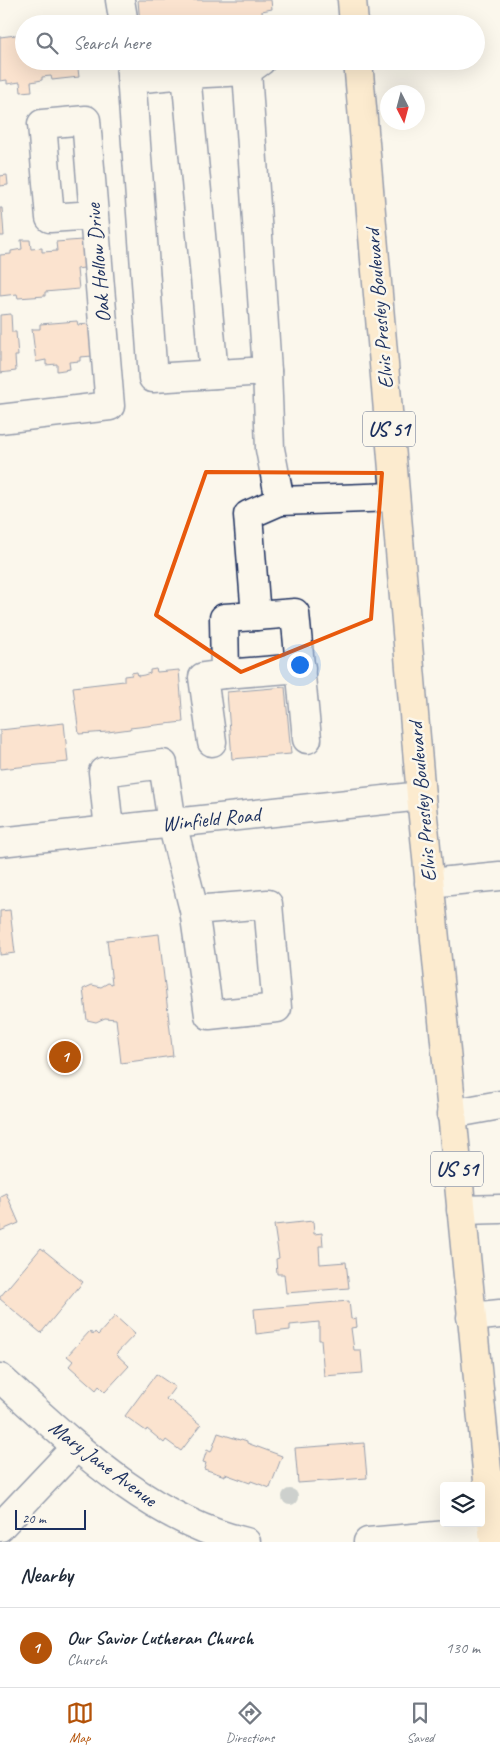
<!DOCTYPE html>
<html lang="en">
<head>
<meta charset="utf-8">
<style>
	:root { --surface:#fff; --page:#f2f2f3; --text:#1f2937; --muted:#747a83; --line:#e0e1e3; --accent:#b45309 }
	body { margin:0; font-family:Caveat,sans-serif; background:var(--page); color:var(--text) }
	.controls { position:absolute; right:15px; bottom:15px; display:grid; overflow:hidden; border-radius:5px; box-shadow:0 5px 20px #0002 }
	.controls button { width:45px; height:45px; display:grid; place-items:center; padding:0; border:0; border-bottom:1px solid var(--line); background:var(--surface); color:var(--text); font:25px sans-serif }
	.compass { position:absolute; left:380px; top:85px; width:45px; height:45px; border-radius:50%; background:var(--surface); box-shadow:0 5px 20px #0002; rotate:174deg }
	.scale { position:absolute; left:15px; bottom:12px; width:71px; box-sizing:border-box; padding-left:5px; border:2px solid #1b2f5e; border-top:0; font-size:14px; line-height:18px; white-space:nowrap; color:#1b2f5e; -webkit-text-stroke:4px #fbf7ec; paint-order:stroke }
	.you { position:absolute; left:299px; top:664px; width:18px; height:18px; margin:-12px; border:4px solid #fff; border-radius:50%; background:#1a73e8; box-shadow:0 0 0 8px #1a73e833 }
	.badge { display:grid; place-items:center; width:32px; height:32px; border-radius:50%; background:var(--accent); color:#fff; font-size:16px; font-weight:700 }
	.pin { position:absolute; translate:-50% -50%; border:2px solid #fff; box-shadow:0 1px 5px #0006 }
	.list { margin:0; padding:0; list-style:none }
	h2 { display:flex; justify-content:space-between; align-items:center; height:65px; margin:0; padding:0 20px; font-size:21px }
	h2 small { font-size:16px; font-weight:400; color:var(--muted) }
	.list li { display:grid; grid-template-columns:32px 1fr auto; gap:15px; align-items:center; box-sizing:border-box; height:80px; padding:0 20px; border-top:1px solid var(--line) }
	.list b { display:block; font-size:19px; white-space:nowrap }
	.list p { margin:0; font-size:16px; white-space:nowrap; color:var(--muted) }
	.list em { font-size:16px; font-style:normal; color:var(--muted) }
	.icon { flex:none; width:28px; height:28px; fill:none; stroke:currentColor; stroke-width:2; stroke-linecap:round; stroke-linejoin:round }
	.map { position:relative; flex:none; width:500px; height:1542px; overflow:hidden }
	.search { position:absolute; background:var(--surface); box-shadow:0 5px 20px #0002; left:15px; right:15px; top:15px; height:55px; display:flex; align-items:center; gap:12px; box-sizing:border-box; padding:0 18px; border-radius:28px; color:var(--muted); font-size:19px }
	.sheet { height:145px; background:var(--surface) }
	nav { display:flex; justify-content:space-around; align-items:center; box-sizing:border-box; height:70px; border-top:1px solid var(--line); background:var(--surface); font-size:14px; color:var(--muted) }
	nav a { display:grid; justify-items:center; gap:2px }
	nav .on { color:var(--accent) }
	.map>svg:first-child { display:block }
</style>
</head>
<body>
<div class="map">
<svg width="500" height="1542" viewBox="0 0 500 1542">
	<rect width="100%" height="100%" fill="#fbf7ec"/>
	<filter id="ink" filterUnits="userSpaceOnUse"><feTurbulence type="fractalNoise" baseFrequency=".02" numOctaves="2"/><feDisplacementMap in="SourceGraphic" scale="10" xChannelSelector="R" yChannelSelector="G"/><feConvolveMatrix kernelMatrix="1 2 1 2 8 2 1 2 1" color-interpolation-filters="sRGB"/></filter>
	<g filter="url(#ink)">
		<!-- building -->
		<g fill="#fbcbaa" stroke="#1b2f5e">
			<polygon points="138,0 271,0 272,9 262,11 263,24 140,24"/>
			<polygon points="24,34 24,61 77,61 79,77 52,80 51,76 42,77 42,80 31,82 32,91 21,92 20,82 7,84 7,80 0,81 0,37"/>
			<polygon points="7,175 8,185 0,186 0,176"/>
			<polygon points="0,208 2,208 4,236 0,236"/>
			<polygon points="21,240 30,240 31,249 42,248 42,252 57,251 56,242 82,240 84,268 77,269 79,289 45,292 45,296 18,298 17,294 0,296 0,255 11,254 11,251 22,249"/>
			<polygon points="11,314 12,332 16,332 18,356 15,356 16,371 0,373 0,315"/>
			<polygon points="77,321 78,325 89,324 93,356 80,357 80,361 69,362 70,369 57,371 57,364 46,365 46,360 36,362 32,329 40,329 40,324"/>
			<polygon points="156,669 157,672 179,670 183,722 130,728 130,729 108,732 79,734 73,687 124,681 124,676 132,675 131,673 137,672 138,676 144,675 150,673 150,670"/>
			<polygon points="285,687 291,754 232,759 227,692"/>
			<polygon points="64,723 68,762 0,769 0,730"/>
			<polygon points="10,910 15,953 0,955 0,911"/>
			<polygon points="159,934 173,1056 121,1063 116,1019 105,1018 96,1022 87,1020 83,989 92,985 101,987 108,983 112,984 107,940"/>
			<polygon points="6,1193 19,1223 0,1231 0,1196"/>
			<polygon points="313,1221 314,1234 322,1233 323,1246 319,1246 320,1264 346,1262 349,1288 286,1293 284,1274 277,1274 276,1259 279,1258 274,1225"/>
			<polygon points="41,1248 83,1282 41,1333 0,1299 0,1297"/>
			<polygon points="349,1301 351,1319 356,1318 357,1327 351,1328 354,1350 361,1350 363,1373 324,1376 321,1340 319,1340 319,1322 290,1325 290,1330 256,1334 254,1309"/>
			<polygon points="115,1316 135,1334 116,1354 129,1366 105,1392 99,1386 96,1390 69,1366 73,1361 67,1356 90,1331 93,1335 95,1332 98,1335"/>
			<polygon points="156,1374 175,1387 166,1399 169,1402 170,1400 201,1425 181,1451 166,1440 164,1443 147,1429 146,1431 125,1416"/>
			<polygon points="218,1433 240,1440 241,1439 247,1441 247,1443 282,1456 270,1488 251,1481 250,1483 225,1474 225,1476 204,1469 206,1463 203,1462 207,1450 211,1452"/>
			<polygon points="364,1443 367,1478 298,1483 295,1448"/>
		</g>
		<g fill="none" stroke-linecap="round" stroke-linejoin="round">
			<defs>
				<g id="minor">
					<polyline points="120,0 124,24"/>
					<polyline points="130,61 153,378 267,371"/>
					<polyline points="261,61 247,71 267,371 270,449 280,501 395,497"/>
					<polyline points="186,74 247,71"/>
					<polyline points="132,79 186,74 214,374"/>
					<polyline points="0,419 110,406 86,120 42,124 50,218 94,215"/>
					<polyline points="280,501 248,515 256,616 295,613 307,739"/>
					<polyline points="225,674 301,668"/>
					<polyline points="212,742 203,677 225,674 224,618 256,616"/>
					<polyline points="109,830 103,772 163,764 172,823 194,910 268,904 277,1008 209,1015 194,910"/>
					<polyline points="0,842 421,796"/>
					<polyline points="429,883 500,876"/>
					<polyline points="451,1114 500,1105"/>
					<polyline points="461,1210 500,1209"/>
					<polyline points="471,1317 500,1314"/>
					<path d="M0,1378c71,64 149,142 246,164"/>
					<polyline points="0,1527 76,1447"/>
					<polyline points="368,1542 492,1531"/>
				</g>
				<g id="major">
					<polyline points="352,0 354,24"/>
					<polyline points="358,61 421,796 494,1542"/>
				</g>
			</defs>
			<!-- minor casing -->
			<use href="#minor" stroke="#1b2f5e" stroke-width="31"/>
			<!-- major casing -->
			<use href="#major" stroke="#1b2f5e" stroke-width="31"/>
			<!-- minor -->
			<use href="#minor" stroke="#fbf7ec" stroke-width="28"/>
			<!-- major -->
			<use href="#major" stroke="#fddcac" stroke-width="28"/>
		</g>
		<!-- trees -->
		<circle fill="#95a1a6" cx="290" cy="1497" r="8"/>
	</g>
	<!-- marked area -->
	<path d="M0 0H500V1542H0ZM206,472l176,1 -11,146 -130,53 -85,-57z" fill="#fbf7ec" fill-opacity=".55" fill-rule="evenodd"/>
	<path fill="none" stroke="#e8590c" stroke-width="4" stroke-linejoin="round" d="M206,472l176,1 -11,146 -130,53 -85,-57z"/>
	<g text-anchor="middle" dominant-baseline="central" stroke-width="5" stroke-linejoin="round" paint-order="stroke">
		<!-- shield labels -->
		<g fill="#fbf7ec" stroke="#5e6b89" stroke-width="1">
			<rect x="363" y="411.5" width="52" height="35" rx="4"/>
			<rect x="431" y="1151.5" width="52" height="35" rx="4"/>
		</g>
		<g font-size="20" font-weight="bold" fill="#1b2f5e">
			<text x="389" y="429">US 51</text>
			<text x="457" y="1169">US 51</text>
		</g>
		<!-- street labels -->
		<g font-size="21" fill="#1b2f5e" stroke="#fbf7ec">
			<text transform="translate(98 263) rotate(-95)">Oak Hollow Drive</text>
			<text transform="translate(379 309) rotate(-95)">Elvis Presley Boulevard</text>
			<text transform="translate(422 802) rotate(-95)">Elvis Presley Boulevard</text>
			<text transform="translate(211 819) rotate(-6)">Winfield Road</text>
			<text transform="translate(103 1463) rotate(37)">Mary Jane Avenue</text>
		</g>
	</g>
</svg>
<div class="controls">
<button><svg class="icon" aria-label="layers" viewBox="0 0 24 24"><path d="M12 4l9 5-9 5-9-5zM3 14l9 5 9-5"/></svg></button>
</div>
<svg class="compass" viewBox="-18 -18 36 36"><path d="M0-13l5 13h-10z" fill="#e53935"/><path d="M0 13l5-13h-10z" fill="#747a83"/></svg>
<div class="scale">20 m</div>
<div class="you"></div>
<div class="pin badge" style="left:65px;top:1057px">1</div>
<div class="search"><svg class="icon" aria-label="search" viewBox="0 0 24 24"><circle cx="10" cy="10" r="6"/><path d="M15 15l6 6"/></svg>Search here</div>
</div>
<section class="sheet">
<h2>Nearby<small></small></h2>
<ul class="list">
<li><span class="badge">1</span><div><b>Our Savior Lutheran Church</b><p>Church</p></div><em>130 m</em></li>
</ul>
</section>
<nav>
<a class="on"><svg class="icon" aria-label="map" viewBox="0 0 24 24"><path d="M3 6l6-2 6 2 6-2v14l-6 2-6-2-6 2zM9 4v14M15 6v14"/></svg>Map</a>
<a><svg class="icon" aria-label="directions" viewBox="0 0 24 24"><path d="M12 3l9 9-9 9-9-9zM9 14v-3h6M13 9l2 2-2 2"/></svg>Directions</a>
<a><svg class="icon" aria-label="saved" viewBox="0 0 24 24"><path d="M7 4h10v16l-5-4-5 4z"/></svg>Saved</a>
</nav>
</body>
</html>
